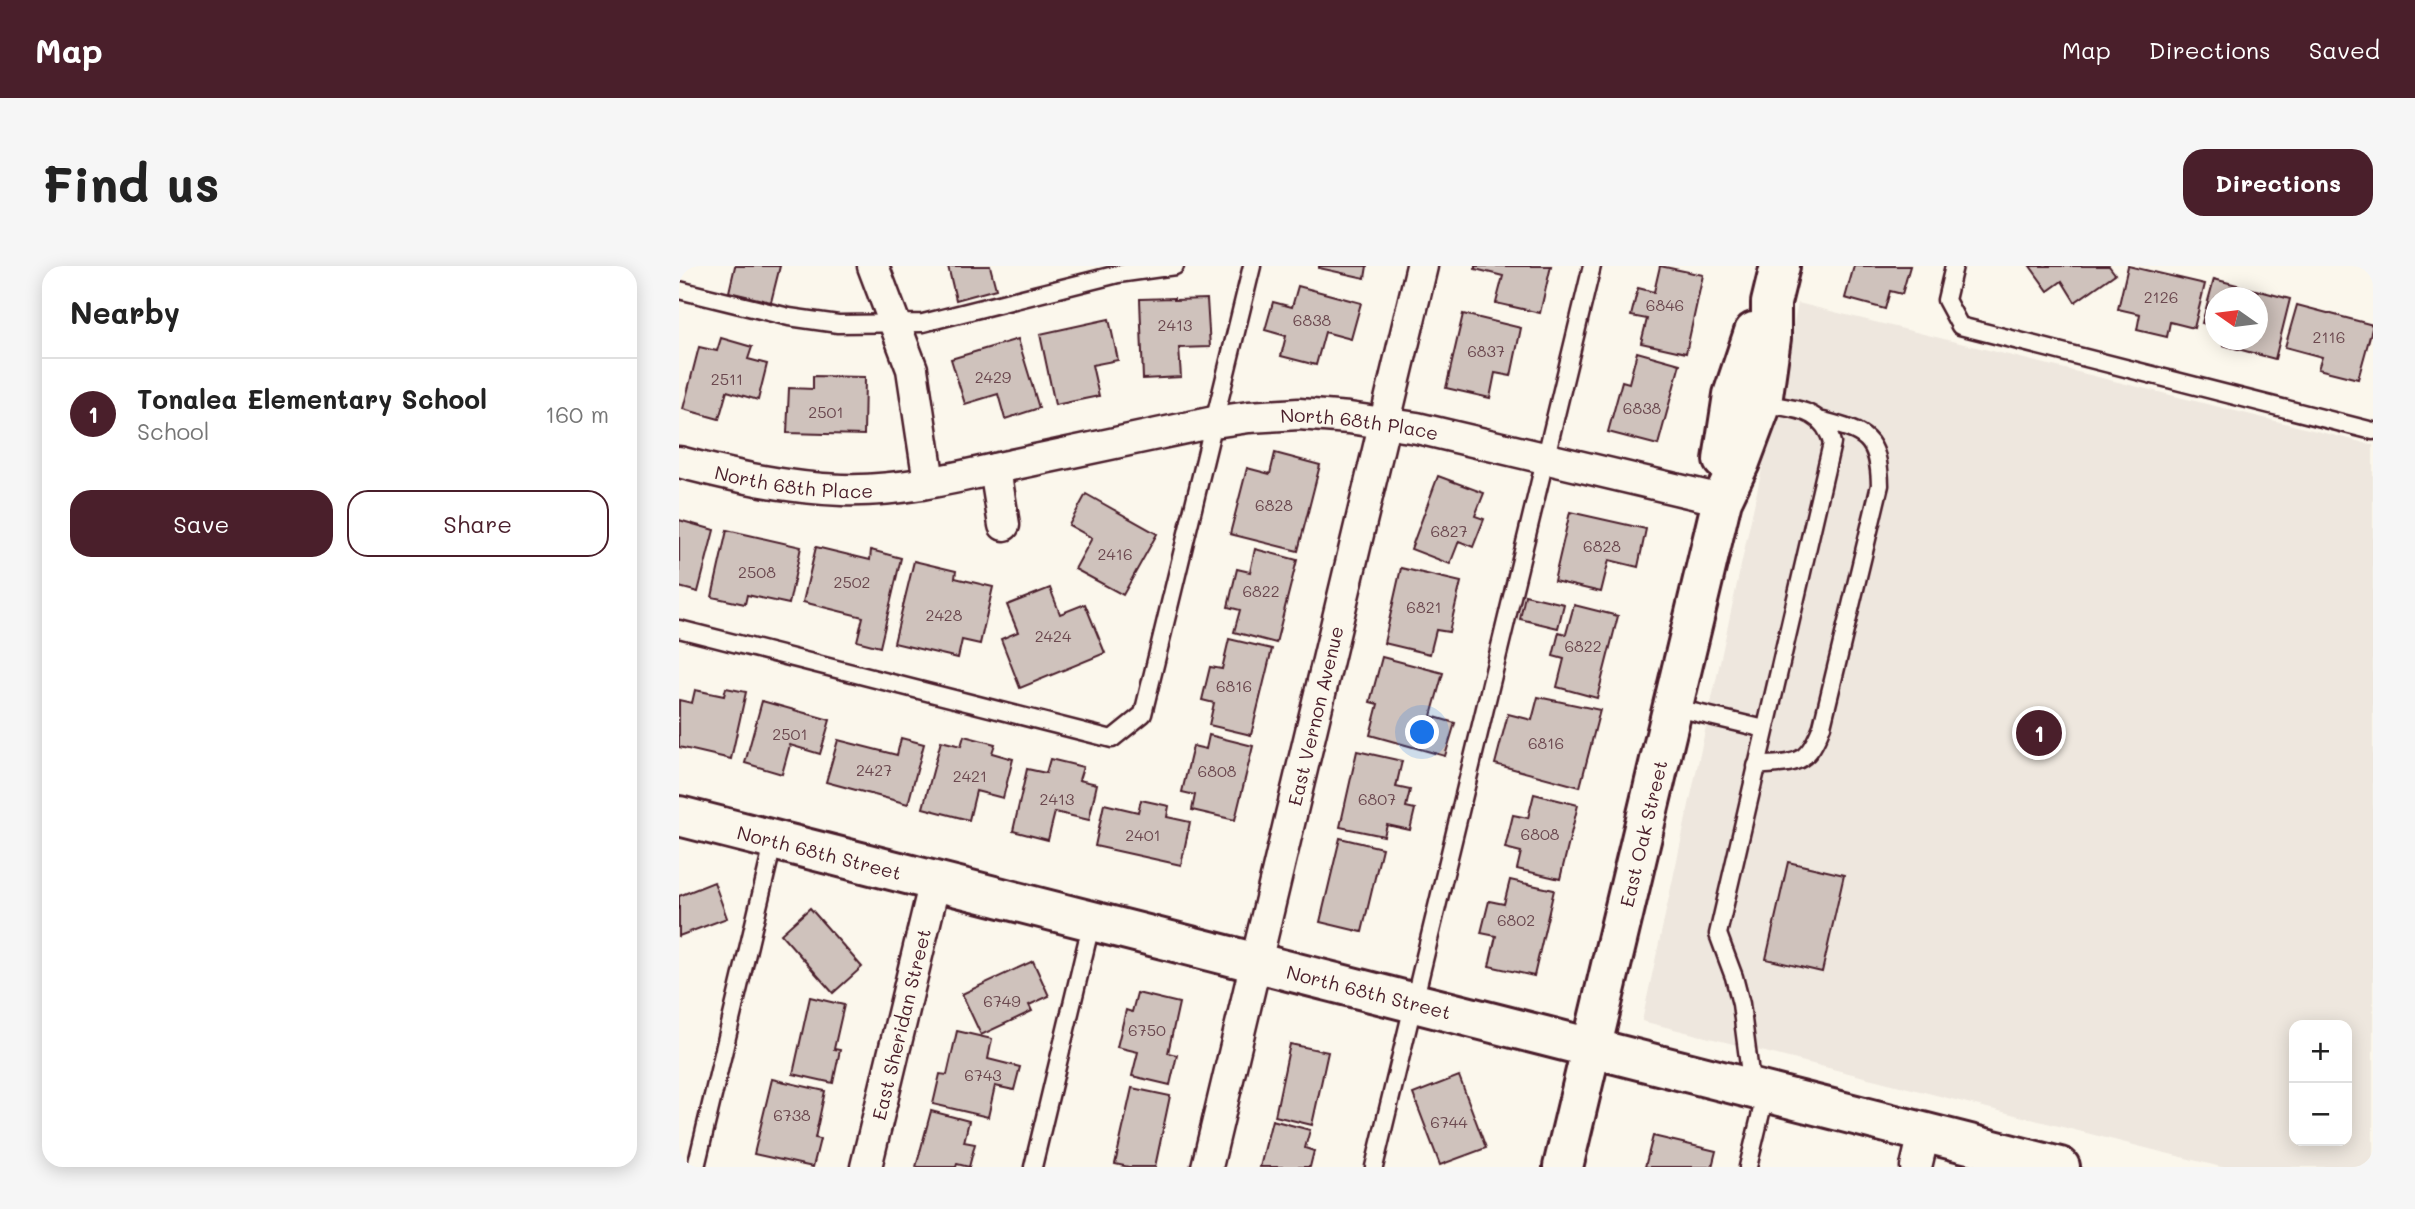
<!DOCTYPE html>
<html lang="en">
<head>
<meta charset="utf-8">
<style>
	:root { --surface:#fff; --page:#f6f6f6; --text:#222; --muted:#767676; --line:#e0e0e0; --accent:#4a1f2b }
	body { margin:0; font-family:Mali,sans-serif; background:var(--page); color:var(--text) }
	.controls { position:absolute; right:21px; bottom:21px; display:grid; overflow:hidden; border-radius:14px; box-shadow:0 4px 18px #0003 }
	.controls button { width:63px; height:63px; display:grid; place-items:center; padding:0; border:0; border-bottom:2px solid var(--line); background:var(--surface); color:var(--text); font:35px sans-serif }
	.compass { position:absolute; left:1526px; top:21px; width:63px; height:63px; border-radius:50%; background:var(--surface); box-shadow:0 4px 18px #0003; rotate:284deg }
	.you { position:absolute; left:744px; top:467px; width:24px; height:24px; margin:-18px; border:5px solid #fff; border-radius:50%; background:#1a73e8; box-shadow:0 0 0 10px #1a73e833 }
	.badge { display:grid; place-items:center; width:46px; height:46px; border-radius:50%; background:var(--accent); color:#fff; font-size:23px; font-weight:700 }
	.pin { position:absolute; translate:-50% -50%; border:4px solid #fff; box-shadow:0 2px 7px #0006 }
	.list { margin:0; padding:0; list-style:none }
	h2 { display:flex; justify-content:space-between; align-items:center; height:91px; margin:0; padding:0 28px; font-size:30px }
	h2 small { font-size:23px; font-weight:400; color:var(--muted) }
	.list li { display:grid; grid-template-columns:46px 1fr auto; gap:21px; align-items:center; box-sizing:border-box; height:112px; padding:0 28px; border-top:2px solid var(--line) }
	.list b { display:block; font-size:26px; white-space:nowrap }
	.list p { margin:0; font-size:23px; white-space:nowrap; color:var(--muted) }
	.list em { font-size:23px; font-style:normal; color:var(--muted) }
	.actions { display:flex; gap:14px; padding:21px 28px }
	.actions a { flex:1; padding:16px 0; border:2px solid var(--accent); border-radius:21px; text-align:center; font-size:24px; color:var(--accent) }
	.actions .main { background:var(--accent); color:#fff }
	.map { position:relative; flex:none; width:1694px; height:901px; overflow:hidden; border-radius:21px }
	header { display:flex; align-items:center; gap:42px; box-sizing:border-box; height:98px; padding:0 35px; background:var(--accent); color:#fff }
	header strong { font-size:33px }
	nav { display:flex; gap:38px; margin-inline-start:auto; font-size:24px }
	.intro { display:flex; align-items:center; justify-content:space-between; box-sizing:border-box; height:168px; padding:0 42px }
	h1 { margin:0; font-size:49px }
	.button { padding:18px 32px; border-radius:21px; background:var(--accent); color:#fff; font-size:24px; font-weight:700 }
	main { display:flex; gap:42px; padding:0 42px }
	aside { flex:1; background:var(--surface); border-radius:21px; box-shadow:0 4px 18px #0003 }
	.map>svg:first-child { display:block }
</style>
</head>
<body>
<header>
<strong>Map</strong>
<nav><a>Map</a><a>Directions</a><a>Saved</a></nav>
</header>
<div class="intro"><h1>Find us</h1><a class="button">Directions</a></div>
<main>
<aside>
<h2>Nearby<small></small></h2>
<ul class="list">
<li><span class="badge">1</span><div><b>Tonalea Elementary School</b><p>School</p></div><em>160 m</em></li>
</ul>
<div class="actions"><a class="main">Save</a><a>Share</a></div>
</aside>
<div class="map">
<svg width="1694" height="901" viewBox="0 0 1694 901">
	<rect width="100%" height="100%" fill="#fbf7ec"/>
	<filter id="ink" filterUnits="userSpaceOnUse"><feTurbulence type="fractalNoise" baseFrequency=".0143" numOctaves="2"/><feDisplacementMap in="SourceGraphic" scale="14" xChannelSelector="R" yChannelSelector="G"/><feConvolveMatrix kernelMatrix="1 2 1 2 8 2 1 2 1" color-interpolation-filters="sRGB"/></filter>
	<g filter="url(#ink)">
		<!-- built -->
		<path fill="#eee7de" fill-rule="evenodd" d="M1119,37l575,142v722h-152l-579,-146zM1615,759h53v116h-53z"/>
		<!-- building -->
		<g fill="#cfc2bc" stroke="#4a1f2b" stroke-width="2">
			<polygon points="56,0 101,0 92,36 50,26"/>
			<polygon points="269,0 311,0 317,23 277,34"/>
			<polygon points="640,0 688,0 686,12 640,2"/>
			<polygon points="796,0 872,0 861,47 817,37 824,10 796,3"/>
			<polygon points="981,0 1024,9 1007,87 962,77 968,53 952,50 959,22 975,26"/>
			<polygon points="1175,0 1231,0 1223,28 1211,25 1206,43 1166,32"/>
			<polygon points="1351,0 1430,0 1436,8 1396,36 1383,15 1369,25"/>
			<polygon points="1449,0 1526,18 1515,62 1491,56 1488,71 1458,64 1461,48 1439,43"/>
			<polygon points="1535,13 1611,33 1596,93 1544,79 1545,74 1578,74 1578,32 1536,32 1536,60 1523,57"/>
			<polygon points="619,20 682,37 672,73 646,66 637,99 602,90 607,70 586,64 594,36 613,41"/>
			<polygon points="495,32 495,34 528,33 531,81 500,82 502,111 464,113 461,33"/>
			<polygon points="1618,39 1694,59 1679,113 1639,103 1643,91 1606,81"/>
			<polygon points="784,48 842,62 832,110 816,107 811,132 767,122"/>
			<polygon points="430,53 439,94 413,99 420,130 376,139 361,68"/>
			<polygon points="42,72 73,81 69,93 88,98 79,134 48,125 40,153 4,143 20,81 38,85"/>
			<polygon points="339,73 360,142 326,153 319,128 286,138 272,93"/>
			<polygon points="958,86 1001,98 979,179 929,166 943,115 950,117"/>
			<polygon points="134,110 186,111 185,169 108,167 110,122 134,123"/>
			<polygon points="596,187 641,199 619,285 551,268 568,202 591,208"/>
			<polygon points="759,210 805,227 796,250 805,253 794,281 780,275 771,298 732,283"/>
			<polygon points="407,228 478,268 444,329 396,303 413,272 390,259"/>
			<polygon points="891,246 967,263 959,301 930,294 922,326 875,315"/>
			<polygon points="0,254 35,264 19,326 0,321"/>
			<polygon points="48,264 122,281 110,338 68,329 66,338 33,331"/>
			<polygon points="137,281 191,294 192,284 222,292 201,381 178,375 184,351 124,336"/>
			<polygon points="576,283 618,294 597,377 555,366 561,344 549,341 558,303 571,306"/>
			<polygon points="235,295 277,305 276,312 314,321 301,378 283,374 279,392 215,377"/>
			<polygon points="722,302 782,316 770,366 757,364 751,388 705,377"/>
			<polygon points="371,322 381,348 406,338 426,387 341,422 322,373 339,366 328,339"/>
			<polygon points="846,329 885,338 879,362 841,353"/>
			<polygon points="895,339 939,350 918,432 878,421 885,393 874,390 880,366 887,368"/>
			<polygon points="550,373 593,383 572,469 530,459 535,437 523,434 531,401 543,403"/>
			<polygon points="703,391 764,407 752,450 776,457 766,490 691,469 699,438 691,436"/>
			<polygon points="47,422 67,426 52,493 0,481 0,434 13,437 16,424 45,430"/>
			<polygon points="859,431 921,444 901,521 816,498 829,448 853,454"/>
			<polygon points="83,435 151,454 141,488 111,479 103,508 66,497"/>
			<polygon points="530,469 574,480 556,554 513,544 516,529 503,526 514,480 527,483"/>
			<polygon points="285,470 316,478 313,487 334,493 324,532 297,525 290,554 244,542 262,475 282,480"/>
			<polygon points="222,472 245,478 229,538 147,516 159,474 218,489"/>
			<polygon points="678,485 723,495 717,521 731,524 727,541 736,543 731,564 708,559 705,570 661,561"/>
			<polygon points="371,493 404,501 400,514 418,518 410,554 376,546 369,574 334,565 348,503 367,507"/>
			<polygon points="855,528 899,539 881,613 838,603 842,586 826,582 834,549 849,552"/>
			<polygon points="462,534 490,540 488,551 511,556 502,599 416,580 425,538 459,546"/>
			<polygon points="661,572 703,582 683,666 641,656"/>
			<polygon points="1109,596 1165,609 1143,706 1087,693"/>
			<polygon points="831,614 875,624 855,710 810,700 817,670 802,667 810,635 825,638"/>
			<polygon points="35,616 48,652 0,670 0,630"/>
			<polygon points="131,642 183,701 154,727 102,668"/>
			<polygon points="354,695 370,730 350,739 353,745 302,769 283,728"/>
			<polygon points="458,727 500,737 489,787 498,789 491,819 453,810 459,786 438,781 447,744 453,746"/>
			<polygon points="131,731 165,739 155,783 161,784 154,817 114,808"/>
			<polygon points="278,765 313,773 309,793 341,801 335,824 316,820 309,851 254,838 261,808 268,809"/>
			<polygon points="611,778 649,786 633,859 596,850"/>
			<polygon points="780,810 807,882 761,899 734,828"/>
			<polygon points="93,813 146,825 136,872 141,873 134,901 75,888"/>
			<polygon points="453,822 491,830 476,901 450,901 436,898"/>
			<polygon points="252,845 290,855 285,876 296,878 290,901 278,898 277,901 237,901"/>
			<polygon points="593,854 631,864 626,882 635,885 631,901 581,901"/>
			<polygon points="974,870 1037,885 1033,901 966,901"/>
		</g>
		<g fill="none" stroke-linecap="round" stroke-linejoin="round">
			<defs>
				<g id="service">
					<polyline points="1275,0 1267,34 1281,60 1694,165"/>
					<polyline points="0,24 110,51 159,58 244,57 439,8 496,0"/>
					<polyline points="0,363 433,473 464,448 573,0"/>
					<polyline points="993,441 1086,463"/>
					<path d="M1077,500c41,-4 50,1 66,-40l58,-241c-1,-48 -15,-53 -57,-64"/>
					<path d="M1073,823l-11,-85 -7,-27 -16,-43 114,-491c-9,-36 -39,-33 -70,-40"/>
					<polyline points="17,901 95,574"/>
					<polyline points="354,901 413,655"/>
					<polyline points="695,901 913,0"/>
					<polyline points="1069,901 1087,826"/>
				</g>
				<g id="minor">
					<polyline points="194,0 233,103 250,216"/>
					<path id="s1" d="M0,196c54,14 107,26 163,28 58,2 117,-13 174,-26 66,-14 132,-28 198,-42l35,-5 50,-3 50,4 68,10 305,72"/>
					<polyline points="316,203 325,259"/>
					<path id="s2" d="M187,901l69,-286"/>
					<path id="s3" d="M528,901l215,-901"/>
					<polyline points="1237,901 1245,867"/>
				</g>
				<g id="tertiary">
					<polyline points="1044,194 1054,129 1075,66"/>
					<path id="s4" d="M0,550l1381,351"/>
					<path id="s5" d="M884,901l159,-667 18,-38 22,-59 9,-65v-35l9,-37"/>
				</g>
			</defs>
			<!-- service casing -->
			<use href="#service" stroke="#4a1f2b" stroke-width="21"/>
			<!-- minor casing -->
			<use href="#minor" stroke="#4a1f2b" stroke-width="35"/>
			<!-- tertiary casing -->
			<use href="#tertiary" stroke="#4a1f2b" stroke-width="44"/>
			<!-- service -->
			<use href="#service" stroke="#fbf7ec" stroke-width="16"/>
			<!-- minor -->
			<use href="#minor" stroke="#fbf7ec" stroke-width="30"/>
			<!-- tertiary -->
			<use href="#tertiary" stroke="#fbf7ec" stroke-width="38"/>
		</g>
	</g>
	<g text-anchor="middle" dominant-baseline="central" stroke-width="6" stroke-linejoin="round" paint-order="stroke">
		<!-- number labels -->
		<g font-size="16" fill="#6b484f">
			<text x="1482" y="30">2126</text>
			<text x="986" y="38">6846</text>
			<text x="633" y="53">6838</text>
			<text x="496" y="58">2413</text>
			<text x="1650" y="70">2116</text>
			<text x="807" y="84">6837</text>
			<text x="314" y="110">2429</text>
			<text x="48" y="112">2511</text>
			<text x="963" y="141">6838</text>
			<text x="147" y="145">2501</text>
			<text x="595" y="238">6828</text>
			<text x="770" y="264">6827</text>
			<text x="923" y="279">6828</text>
			<text x="436" y="287">2416</text>
			<text x="78" y="305">2508</text>
			<text x="173" y="315">2502</text>
			<text x="582" y="324">6822</text>
			<text x="745" y="340">6821</text>
			<text x="265" y="348">2428</text>
			<text x="374" y="369">2424</text>
			<text x="904" y="379">6822</text>
			<text x="555" y="419">6816</text>
			<text x="111" y="467">2501</text>
			<text x="867" y="476">6816</text>
			<text x="195" y="503">2427</text>
			<text x="538" y="504">6808</text>
			<text x="291" y="509">2421</text>
			<text x="378" y="532">2413</text>
			<text x="698" y="532">6807</text>
			<text x="861" y="567">6808</text>
			<text x="464" y="568">2401</text>
			<text x="837" y="653">6802</text>
			<text x="323" y="734">6749</text>
			<text x="468" y="763">6750</text>
			<text x="304" y="808">6743</text>
			<text x="113" y="848">6738</text>
			<text x="770" y="855">6744</text>
		</g>
		<!-- street labels -->
		<g font-size="19" fill="#4a1f2b" stroke="#fbf7ec">
			<text stroke="none"><textPath href="#s1" startOffset="691">North 68th Place</textPath></text>
			<text stroke="none"><textPath href="#s1" startOffset="117">North 68th Place</textPath></text>
			<text stroke="none"><textPath href="#s3" startOffset="464">East Vernon Avenue</textPath></text>
			<text stroke="none"><textPath href="#s5" startOffset="343">East Oak Street</textPath></text>
			<text stroke="none"><textPath href="#s4" startOffset="145">North 68th Street</textPath></text>
			<text stroke="none"><textPath href="#s4" startOffset="712">North 68th Street</textPath></text>
			<text stroke="none"><textPath href="#s2" startOffset="147">East Sheridan Street</textPath></text>
		</g>
	</g>
</svg>
<div class="controls">
<button>+</button>
<button>−</button>
</div>
<svg class="compass" viewBox="-18 -18 36 36"><path d="M0-13l5 13h-10z" fill="#e53935"/><path d="M0 13l5-13h-10z" fill="#767676"/></svg>
<div class="you"></div>
<div class="pin badge" style="left:1360px;top:467px">1</div>
</div>
</main>
</body>
</html>
